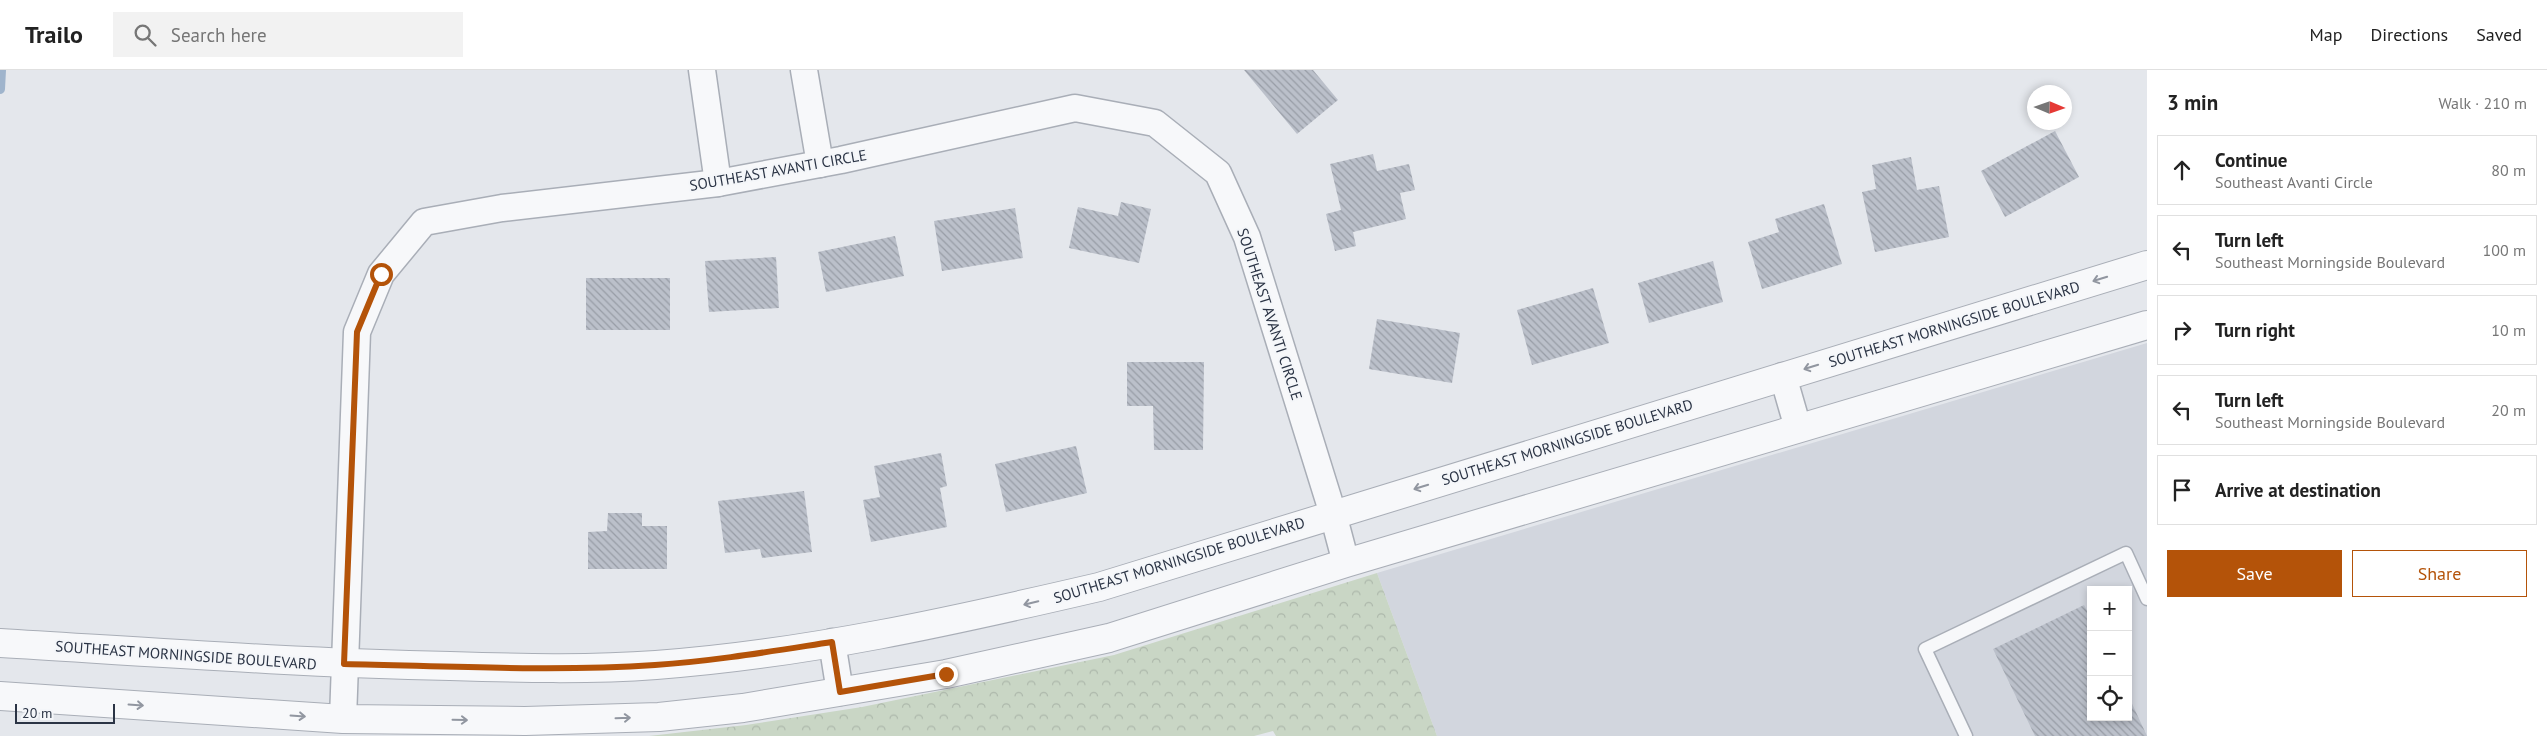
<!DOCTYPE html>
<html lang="en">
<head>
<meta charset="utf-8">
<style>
	:root { --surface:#fff; --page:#f2f2f2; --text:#222; --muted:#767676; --line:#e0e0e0; --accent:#b45309 }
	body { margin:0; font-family:"PT Sans",sans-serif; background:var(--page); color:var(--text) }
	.controls { position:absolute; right:15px; bottom:15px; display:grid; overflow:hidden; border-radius:0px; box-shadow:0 2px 8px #0003 }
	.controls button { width:45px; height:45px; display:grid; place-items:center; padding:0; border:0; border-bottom:1px solid var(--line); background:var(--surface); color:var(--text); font:25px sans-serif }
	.compass { position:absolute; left:2027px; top:15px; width:45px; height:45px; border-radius:50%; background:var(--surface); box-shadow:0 2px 8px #0003; rotate:92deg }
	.scale { position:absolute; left:15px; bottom:12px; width:100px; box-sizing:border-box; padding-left:5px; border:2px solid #2b3445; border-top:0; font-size:14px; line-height:18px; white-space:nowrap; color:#2b3445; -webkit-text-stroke:4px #f4f6f9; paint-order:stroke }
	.stop { position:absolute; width:15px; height:15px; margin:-11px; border:4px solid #b45309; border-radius:50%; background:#fff }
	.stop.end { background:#b45309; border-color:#fff; box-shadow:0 1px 5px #0008 }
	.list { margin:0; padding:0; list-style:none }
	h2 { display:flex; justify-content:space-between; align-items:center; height:65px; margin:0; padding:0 20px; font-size:21px }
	h2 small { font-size:16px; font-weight:400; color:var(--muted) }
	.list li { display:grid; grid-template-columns:32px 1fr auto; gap:15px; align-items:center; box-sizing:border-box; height:70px; margin:0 10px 10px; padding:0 10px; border:1px solid var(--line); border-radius:0px }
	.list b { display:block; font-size:19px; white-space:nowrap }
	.list p { margin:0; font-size:16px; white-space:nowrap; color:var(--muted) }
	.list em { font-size:16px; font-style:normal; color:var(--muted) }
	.actions { display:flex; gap:10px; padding:15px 20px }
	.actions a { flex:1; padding:11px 0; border:1px solid var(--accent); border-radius:0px; text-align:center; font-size:18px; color:var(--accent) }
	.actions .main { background:var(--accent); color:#fff }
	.icon { flex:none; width:28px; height:28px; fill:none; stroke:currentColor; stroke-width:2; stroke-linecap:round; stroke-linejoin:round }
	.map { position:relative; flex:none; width:2147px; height:666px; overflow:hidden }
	header { display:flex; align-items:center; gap:30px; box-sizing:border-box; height:70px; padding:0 25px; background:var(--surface); border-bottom:1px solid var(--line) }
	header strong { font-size:24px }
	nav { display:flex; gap:28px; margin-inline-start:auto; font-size:18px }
	.search { width:350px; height:45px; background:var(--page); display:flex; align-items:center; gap:12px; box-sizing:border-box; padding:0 18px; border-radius:0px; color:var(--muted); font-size:19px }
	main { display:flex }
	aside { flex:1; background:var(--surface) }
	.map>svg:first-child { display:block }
</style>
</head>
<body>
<header>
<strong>Trailo</strong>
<div class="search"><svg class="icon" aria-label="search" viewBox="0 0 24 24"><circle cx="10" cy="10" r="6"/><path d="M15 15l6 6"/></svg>Search here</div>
<nav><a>Map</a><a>Directions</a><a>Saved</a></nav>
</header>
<main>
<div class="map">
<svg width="2147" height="666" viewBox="0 0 2147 666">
	<defs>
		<pattern id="forest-crowns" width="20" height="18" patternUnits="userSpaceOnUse" patternTransform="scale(1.25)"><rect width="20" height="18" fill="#c9d6c5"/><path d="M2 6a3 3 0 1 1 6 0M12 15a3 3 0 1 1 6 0" fill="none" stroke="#adb8ab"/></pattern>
		<pattern id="building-back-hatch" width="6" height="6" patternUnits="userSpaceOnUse" patternTransform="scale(1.25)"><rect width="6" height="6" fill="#bbc0ca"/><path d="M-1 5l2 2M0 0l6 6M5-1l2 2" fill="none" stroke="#989da6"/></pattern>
	</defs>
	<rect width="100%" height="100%" fill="#e4e7ec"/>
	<!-- built -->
	<path fill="#d2d6de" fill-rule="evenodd" d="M2147,273v393h-710l-60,-163zM2091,520h37v127h-37z"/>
	<!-- forest -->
	<polygon fill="url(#forest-crowns)" points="1377,503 1437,666 1276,666 1273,661 1254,666 649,666 746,655 862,637 1114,585"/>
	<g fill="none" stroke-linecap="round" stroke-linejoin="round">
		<!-- stream -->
		<polyline stroke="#9fb4cc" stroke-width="10" points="0,19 1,0"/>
	</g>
	<!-- building -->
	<g fill="url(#building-back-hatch)">
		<polygon points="1244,0 1313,0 1338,30 1297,64"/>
		<polygon points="2055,61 2079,107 2005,147 1981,101"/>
		<polygon points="1373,84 1377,101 1409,94 1415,120 1400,123 1406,149 1353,162 1356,176 1335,181 1326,144 1341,140 1330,94"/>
		<polygon points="1911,87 1917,120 1939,116 1949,167 1875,182 1862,122 1876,119 1872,95"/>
		<polygon points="1121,132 1151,139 1139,193 1069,178 1078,137 1118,146"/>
		<polygon points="1824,134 1842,194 1762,219 1748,172 1779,162 1775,149"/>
		<polygon points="1015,138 1023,188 942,201 934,151"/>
		<polygon points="895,166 904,206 826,222 818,182"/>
		<polygon points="776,187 779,238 709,242 705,191"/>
		<polygon points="1713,191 1723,232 1649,253 1638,213"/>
		<rect x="586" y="208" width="84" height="52"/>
		<polygon points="1593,218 1609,273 1532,295 1517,240"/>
		<polygon points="1377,249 1460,263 1452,313 1369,299"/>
		<polygon points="1127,292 1204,292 1203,380 1154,380 1153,336 1127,336"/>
		<polygon points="1076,376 1087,423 1006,442 995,394"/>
		<polygon points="941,383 947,416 940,418 947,457 871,472 863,430 880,427 874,396"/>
		<polygon points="804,421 812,482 762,488 760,479 725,483 718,431"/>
		<polygon points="608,443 642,443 642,456 667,456 667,499 588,499 588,462 607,461"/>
		<polygon points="2084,535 2091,548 2091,647 2128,647 2128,625 2147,666 2035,666 1993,579"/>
	</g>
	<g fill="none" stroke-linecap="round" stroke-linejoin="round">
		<defs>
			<polyline id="service" points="1966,666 1925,579 2126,483 2147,529"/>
			<g id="minor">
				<polyline points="702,0 718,113"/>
				<polyline points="804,0 820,94"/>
				<polyline points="1783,306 1798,358"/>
				<polyline points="832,572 840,622"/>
				<polyline points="343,649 357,262 381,204 424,152 502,138 718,113 841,90 1075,38 1155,53 1218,103 1247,167 1333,444 1346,493"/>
			</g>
			<g id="tertiary">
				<path d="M0,573c150,9 300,20 450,23 68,2 138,4 206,-1 150,-11 297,-44 443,-78l1048,-322"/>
				<polyline points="0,626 343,649 525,651 659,647 743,638 946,604 1109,568 1346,493 2147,255"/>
			</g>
		</defs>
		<!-- service casing -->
		<use href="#service" stroke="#a9aeb7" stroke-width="15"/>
		<!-- minor casing -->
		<use href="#minor" stroke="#a9aeb7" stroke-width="29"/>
		<!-- tertiary casing -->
		<use href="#tertiary" stroke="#a9aeb7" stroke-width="30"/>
		<!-- service -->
		<use href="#service" stroke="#f7f8fa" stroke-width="12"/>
		<!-- minor -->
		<use href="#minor" stroke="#f7f8fa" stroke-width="26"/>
		<!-- tertiary -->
		<use href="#tertiary" stroke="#f7f8fa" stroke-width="28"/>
	</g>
	<!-- one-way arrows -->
	<defs><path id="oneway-shaft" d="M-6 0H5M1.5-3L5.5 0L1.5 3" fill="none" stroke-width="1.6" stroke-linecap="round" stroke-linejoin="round" transform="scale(1.25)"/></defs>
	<g stroke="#9196a0">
		<use href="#oneway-shaft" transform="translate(2100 209) rotate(163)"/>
		<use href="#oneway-shaft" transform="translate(1811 297) rotate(163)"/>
		<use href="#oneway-shaft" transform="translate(1421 417) rotate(163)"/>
		<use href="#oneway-shaft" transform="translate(1031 533) rotate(167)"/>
		<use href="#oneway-shaft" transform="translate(136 635) rotate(4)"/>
		<use href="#oneway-shaft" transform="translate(298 646) rotate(4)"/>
		<use href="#oneway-shaft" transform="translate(623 648) rotate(-2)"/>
		<use href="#oneway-shaft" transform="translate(460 650) rotate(1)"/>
	</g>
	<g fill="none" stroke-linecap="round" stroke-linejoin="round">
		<!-- route -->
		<path stroke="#b45309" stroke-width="6" d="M381,204l-24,58 -13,332c103,2 208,8 311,1 59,-4 118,-14 177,-23l8,50 106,-18"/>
	</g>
	<g text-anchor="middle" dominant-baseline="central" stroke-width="4" stroke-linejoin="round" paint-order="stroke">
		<!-- street labels -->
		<g font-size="15" fill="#2b3445" stroke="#f4f6f9">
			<text transform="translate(778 100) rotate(-10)">SOUTHEAST AVANTI CIRCLE</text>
			<text transform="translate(1270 244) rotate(72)">SOUTHEAST AVANTI CIRCLE</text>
			<text transform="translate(1954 254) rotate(-17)">SOUTHEAST MORNINGSIDE BOULEVARD</text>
			<text transform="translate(1567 372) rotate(-17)">SOUTHEAST MORNINGSIDE BOULEVARD</text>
			<text transform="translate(1179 490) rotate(-17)">SOUTHEAST MORNINGSIDE BOULEVARD</text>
			<text transform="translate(186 585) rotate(4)">SOUTHEAST MORNINGSIDE BOULEVARD</text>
		</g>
	</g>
</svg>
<div class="controls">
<button>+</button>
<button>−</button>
<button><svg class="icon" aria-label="locate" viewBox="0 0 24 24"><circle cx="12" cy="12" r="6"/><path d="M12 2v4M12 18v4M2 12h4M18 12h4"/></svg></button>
</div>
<svg class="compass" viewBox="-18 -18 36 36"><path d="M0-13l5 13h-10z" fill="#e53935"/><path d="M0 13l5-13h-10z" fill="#767676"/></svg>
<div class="scale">20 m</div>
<div class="stop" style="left:381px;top:204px"></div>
<div class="stop end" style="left:946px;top:604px"></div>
</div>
<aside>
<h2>3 min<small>Walk · 210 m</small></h2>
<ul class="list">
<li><svg class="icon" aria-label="ahead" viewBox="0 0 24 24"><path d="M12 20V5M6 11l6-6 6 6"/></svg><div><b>Continue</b><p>Southeast Avanti Circle</p></div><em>80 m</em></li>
<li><svg class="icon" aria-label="left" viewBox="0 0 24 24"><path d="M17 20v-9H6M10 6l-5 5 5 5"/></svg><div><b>Turn left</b><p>Southeast Morningside Boulevard</p></div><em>100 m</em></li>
<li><svg class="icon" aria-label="right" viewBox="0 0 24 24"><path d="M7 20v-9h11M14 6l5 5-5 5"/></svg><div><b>Turn right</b></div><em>10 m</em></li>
<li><svg class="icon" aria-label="left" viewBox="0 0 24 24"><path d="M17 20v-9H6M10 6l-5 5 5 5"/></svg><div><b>Turn left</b><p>Southeast Morningside Boulevard</p></div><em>20 m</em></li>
<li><svg class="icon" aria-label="arrive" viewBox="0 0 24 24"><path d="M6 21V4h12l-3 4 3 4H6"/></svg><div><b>Arrive at destination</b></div></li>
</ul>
<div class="actions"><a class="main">Save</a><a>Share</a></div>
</aside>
</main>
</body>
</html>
